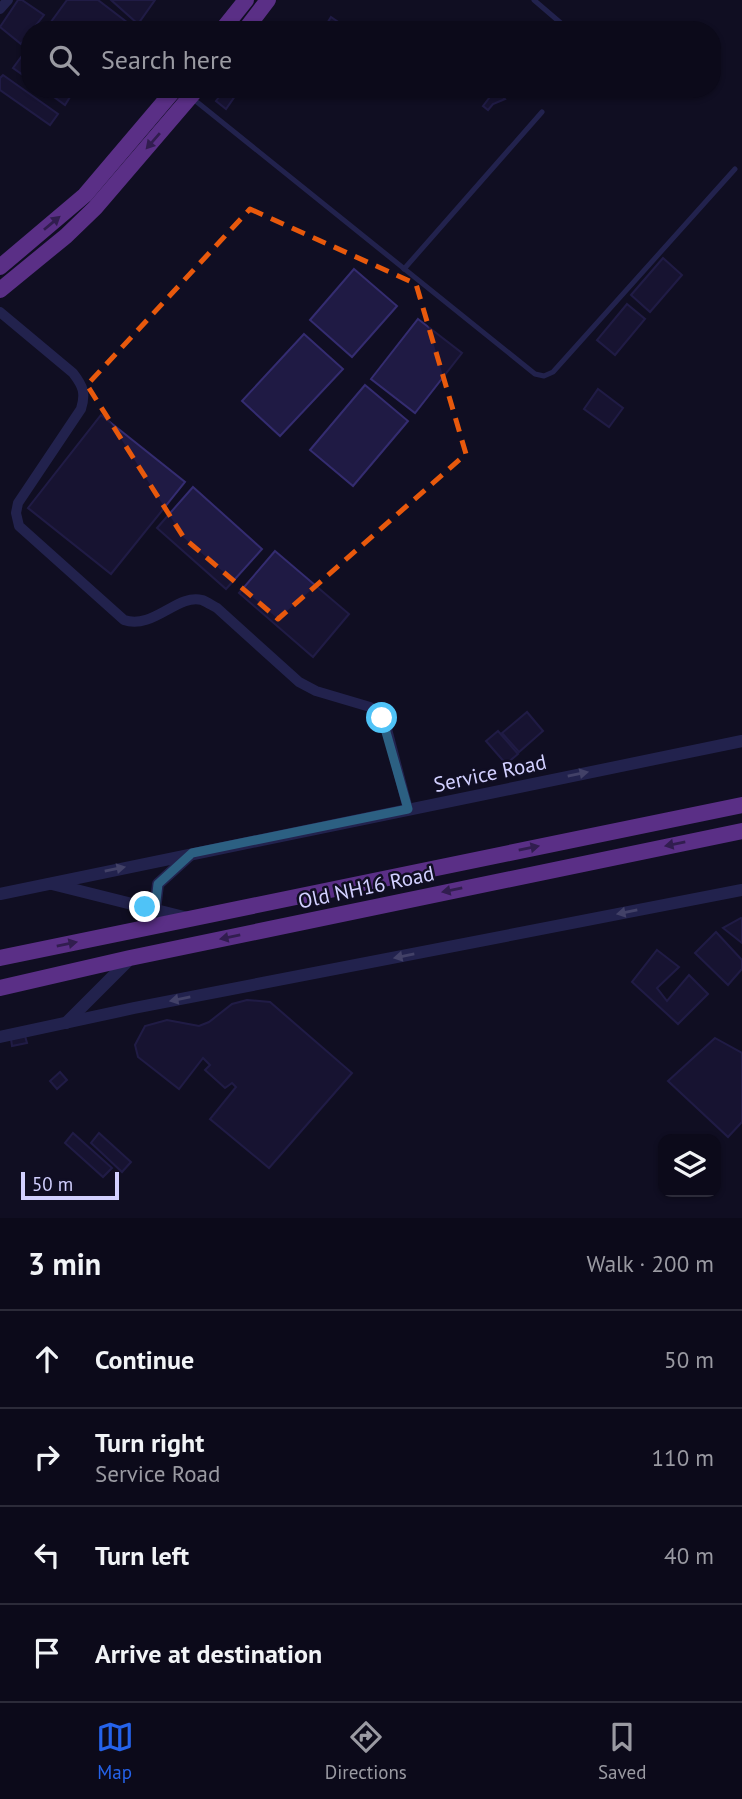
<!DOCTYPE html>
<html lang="en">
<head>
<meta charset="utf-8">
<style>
	:root { --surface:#0c0a1a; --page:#1a1827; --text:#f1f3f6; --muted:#9a9aa2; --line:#2c2b39; --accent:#2563eb }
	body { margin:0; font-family:"PT Sans",sans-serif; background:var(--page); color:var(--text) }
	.controls { position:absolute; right:21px; bottom:21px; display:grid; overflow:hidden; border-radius:14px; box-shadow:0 2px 5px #0004 }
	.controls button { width:63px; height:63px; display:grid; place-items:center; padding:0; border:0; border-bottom:2px solid var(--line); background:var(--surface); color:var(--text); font:35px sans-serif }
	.scale { position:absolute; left:21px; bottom:18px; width:98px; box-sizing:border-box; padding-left:7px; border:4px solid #d2d0ff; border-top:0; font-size:19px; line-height:24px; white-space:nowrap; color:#d2d0ff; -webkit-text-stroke:5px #100e23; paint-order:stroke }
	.stop { position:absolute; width:21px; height:21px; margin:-16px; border:5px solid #4fc3f7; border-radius:50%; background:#fff }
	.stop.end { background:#4fc3f7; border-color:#fff; box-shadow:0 2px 7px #0008 }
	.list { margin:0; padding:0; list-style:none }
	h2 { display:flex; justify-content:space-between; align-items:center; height:91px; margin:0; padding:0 28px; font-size:30px }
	h2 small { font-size:23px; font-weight:400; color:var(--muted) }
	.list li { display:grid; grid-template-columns:46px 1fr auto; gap:21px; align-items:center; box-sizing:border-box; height:98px; padding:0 28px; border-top:2px solid var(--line) }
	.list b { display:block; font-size:26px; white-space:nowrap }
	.list p { margin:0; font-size:23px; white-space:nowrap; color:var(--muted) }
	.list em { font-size:23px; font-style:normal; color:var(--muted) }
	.icon { flex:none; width:38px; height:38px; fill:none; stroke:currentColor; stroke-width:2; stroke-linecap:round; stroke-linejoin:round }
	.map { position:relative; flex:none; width:742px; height:1218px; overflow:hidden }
	.search { position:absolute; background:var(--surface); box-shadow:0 2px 5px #0004; left:21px; right:21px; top:21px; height:77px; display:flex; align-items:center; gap:18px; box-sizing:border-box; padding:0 24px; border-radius:28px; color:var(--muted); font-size:26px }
	.sheet { height:483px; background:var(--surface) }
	nav { display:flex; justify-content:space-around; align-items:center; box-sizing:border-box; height:98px; border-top:2px solid var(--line); background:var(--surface); font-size:19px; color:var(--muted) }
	nav a { display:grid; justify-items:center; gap:4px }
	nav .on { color:var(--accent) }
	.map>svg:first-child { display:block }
</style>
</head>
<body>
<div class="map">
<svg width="742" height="1218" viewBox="0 0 742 1218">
	<rect width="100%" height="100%" fill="#100e23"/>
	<!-- building -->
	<g fill="#1f1a44" stroke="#342c70" stroke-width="2">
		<polygon points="18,0 22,0 44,15 21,44 0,27"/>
		<polygon points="67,0 98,0 132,26 130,30 53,30 48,26"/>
		<polygon points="111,0 155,0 138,24"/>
		<polygon points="331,17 350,30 323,30"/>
		<polygon points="30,45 30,80 13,68"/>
		<polygon points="3,75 58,114 50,125 0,90 0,78"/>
		<polygon points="43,89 75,89 65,105"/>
		<polygon points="225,89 240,89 226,109 216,101"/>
		<polygon points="496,89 505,99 493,104 488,110 483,106"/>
		<polygon points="663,258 682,275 650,312 631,295"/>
		<polygon points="354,269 397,306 352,357 310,320"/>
		<polygon points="627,304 645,319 615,355 597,340"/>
		<polygon points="418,319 462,353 415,413 371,379"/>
		<polygon points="304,334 343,369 280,436 242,401"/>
		<polygon points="365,385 408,421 353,486 310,450"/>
		<polygon points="598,389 623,408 609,427 584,409"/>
		<polygon points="101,415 185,482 111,574 28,508"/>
		<polygon points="193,487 262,549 226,589 157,528"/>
		<polygon points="275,551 349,614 313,657 239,593"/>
		<polygon points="527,712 543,731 519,752 502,733"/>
		<polygon points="498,731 518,754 506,764 486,741"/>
		<polygon points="741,918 742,919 742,943 723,928"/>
		<polygon points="716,932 742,960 742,969 728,985 695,953"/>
		<polygon points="657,950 679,967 657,988 667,1001 689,975 708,994 678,1024 632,982"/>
		<polygon points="247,1000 270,1002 352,1073 269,1168 210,1119 236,1087 232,1083 225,1088 205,1070 210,1065 203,1058 179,1089 138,1057 135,1045 145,1026 167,1020 199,1026 209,1022 232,1004"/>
		<polygon points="25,1036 27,1043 12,1046 11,1039"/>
		<polygon points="715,1038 742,1053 742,1122 728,1137 668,1081"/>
		<polygon points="60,1072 67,1080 57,1089 50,1081"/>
		<polygon points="73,1133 112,1168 103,1177 65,1143"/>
		<polygon points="99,1133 131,1162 122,1172 91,1143"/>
	</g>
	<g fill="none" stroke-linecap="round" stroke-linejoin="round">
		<!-- service -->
		<g stroke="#393b82" stroke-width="5">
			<polyline points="534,0 569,30"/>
			<polyline points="192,98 535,374 544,376 553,372 735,169"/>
			<polyline points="404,269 542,112"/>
		</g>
		<!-- minor -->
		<g stroke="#393b82" stroke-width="10">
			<polyline points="0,9 8,0"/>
			<path d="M0,312l73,61c10,13 13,20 8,36l-63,94 -2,10 3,13 105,94c29,10 54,-27 78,-20 5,2 11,6 15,8l82,74 17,9 54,16 12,11 5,11 21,80"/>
		</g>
		<!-- tertiary -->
		<g stroke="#393b82" stroke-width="12">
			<polyline points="52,884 188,918"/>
			<polyline points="0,894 742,741"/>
			<polyline points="155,910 158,884 190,855"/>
			<polyline points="66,1023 130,959"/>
			<polyline points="0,1037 134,1008 742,890"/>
		</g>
		<!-- primary -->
		<g stroke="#b457ff" stroke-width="16">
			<polyline points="222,30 246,0"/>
			<polyline points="245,30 268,0"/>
			<polyline points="0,267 85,195 175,89"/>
			<polyline points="0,290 66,236 95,208 197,89"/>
			<polyline points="0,958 742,805"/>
			<polyline points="0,988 130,958 742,831"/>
		</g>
	</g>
	<!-- one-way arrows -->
	<defs><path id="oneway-solid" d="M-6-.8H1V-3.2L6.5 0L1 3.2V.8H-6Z" transform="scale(1.75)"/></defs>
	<g fill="#5a2f86">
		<use href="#oneway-solid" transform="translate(153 141) rotate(131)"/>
		<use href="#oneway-solid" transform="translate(52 223) rotate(-40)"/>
		<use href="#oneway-solid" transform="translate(675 844) rotate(169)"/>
		<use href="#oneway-solid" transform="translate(529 848) rotate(-11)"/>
		<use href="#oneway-solid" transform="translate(452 890) rotate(168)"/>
		<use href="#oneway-solid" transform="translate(230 937) rotate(168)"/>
		<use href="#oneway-solid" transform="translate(67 944) rotate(-12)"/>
	</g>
	<g fill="#7e7eba">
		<use href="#oneway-solid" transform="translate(578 774) rotate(-12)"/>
		<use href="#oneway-solid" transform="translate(115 869) rotate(-12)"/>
		<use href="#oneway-solid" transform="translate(627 912) rotate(169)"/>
		<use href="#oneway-solid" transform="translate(404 956) rotate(169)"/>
		<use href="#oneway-solid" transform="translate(180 999) rotate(169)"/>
	</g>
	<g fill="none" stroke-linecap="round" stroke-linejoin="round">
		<!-- route -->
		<polyline stroke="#4fc3f7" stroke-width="9" points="145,907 155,910 158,884 192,853 408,809 382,718"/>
	</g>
	<!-- marked area -->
	<path d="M0 0H742V1218H0ZM250,209l166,75 50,170 -188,165 -94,-81 -97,-153z" fill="#100e23" fill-opacity=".55" fill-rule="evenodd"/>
	<path fill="none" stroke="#e8590c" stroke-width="5" stroke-dasharray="14 9" stroke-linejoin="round" d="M250,209l166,75 50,170 -188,165 -94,-81 -97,-153z"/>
	<g text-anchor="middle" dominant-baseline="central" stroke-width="5" stroke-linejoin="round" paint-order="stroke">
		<!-- street labels -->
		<g font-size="21" fill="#d2d0ff" stroke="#100e23">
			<text transform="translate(490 773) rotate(-12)">Service Road</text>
			<text transform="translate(366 887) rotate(-12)">Old NH16 Road</text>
		</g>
	</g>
</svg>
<div class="controls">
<button><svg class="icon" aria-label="layers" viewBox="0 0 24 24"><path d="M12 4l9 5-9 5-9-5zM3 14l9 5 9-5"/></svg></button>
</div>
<div class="scale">50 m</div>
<div class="stop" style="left:382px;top:718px"></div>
<div class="stop end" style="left:145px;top:907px"></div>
<div class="search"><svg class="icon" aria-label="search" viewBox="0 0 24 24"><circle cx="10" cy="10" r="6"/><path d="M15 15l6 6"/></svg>Search here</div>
</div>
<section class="sheet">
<h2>3 min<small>Walk · 200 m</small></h2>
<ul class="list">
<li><svg class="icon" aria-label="ahead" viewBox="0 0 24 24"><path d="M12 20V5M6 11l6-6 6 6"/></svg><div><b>Continue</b></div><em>50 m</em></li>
<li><svg class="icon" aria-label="right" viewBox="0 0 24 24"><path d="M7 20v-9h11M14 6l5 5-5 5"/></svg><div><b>Turn right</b><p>Service Road</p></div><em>110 m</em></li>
<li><svg class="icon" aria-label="left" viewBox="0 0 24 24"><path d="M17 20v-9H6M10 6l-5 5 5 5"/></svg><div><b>Turn left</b></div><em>40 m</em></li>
<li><svg class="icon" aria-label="arrive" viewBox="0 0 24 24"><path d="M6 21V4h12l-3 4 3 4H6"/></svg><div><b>Arrive at destination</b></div></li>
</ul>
</section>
<nav>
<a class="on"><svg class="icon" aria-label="map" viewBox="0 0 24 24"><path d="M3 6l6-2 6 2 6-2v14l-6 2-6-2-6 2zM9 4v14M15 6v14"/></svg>Map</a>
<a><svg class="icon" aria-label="directions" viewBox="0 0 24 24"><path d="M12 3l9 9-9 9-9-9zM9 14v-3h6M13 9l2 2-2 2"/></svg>Directions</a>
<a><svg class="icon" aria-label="saved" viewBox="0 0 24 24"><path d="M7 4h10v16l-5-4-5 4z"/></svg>Saved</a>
</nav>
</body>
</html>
